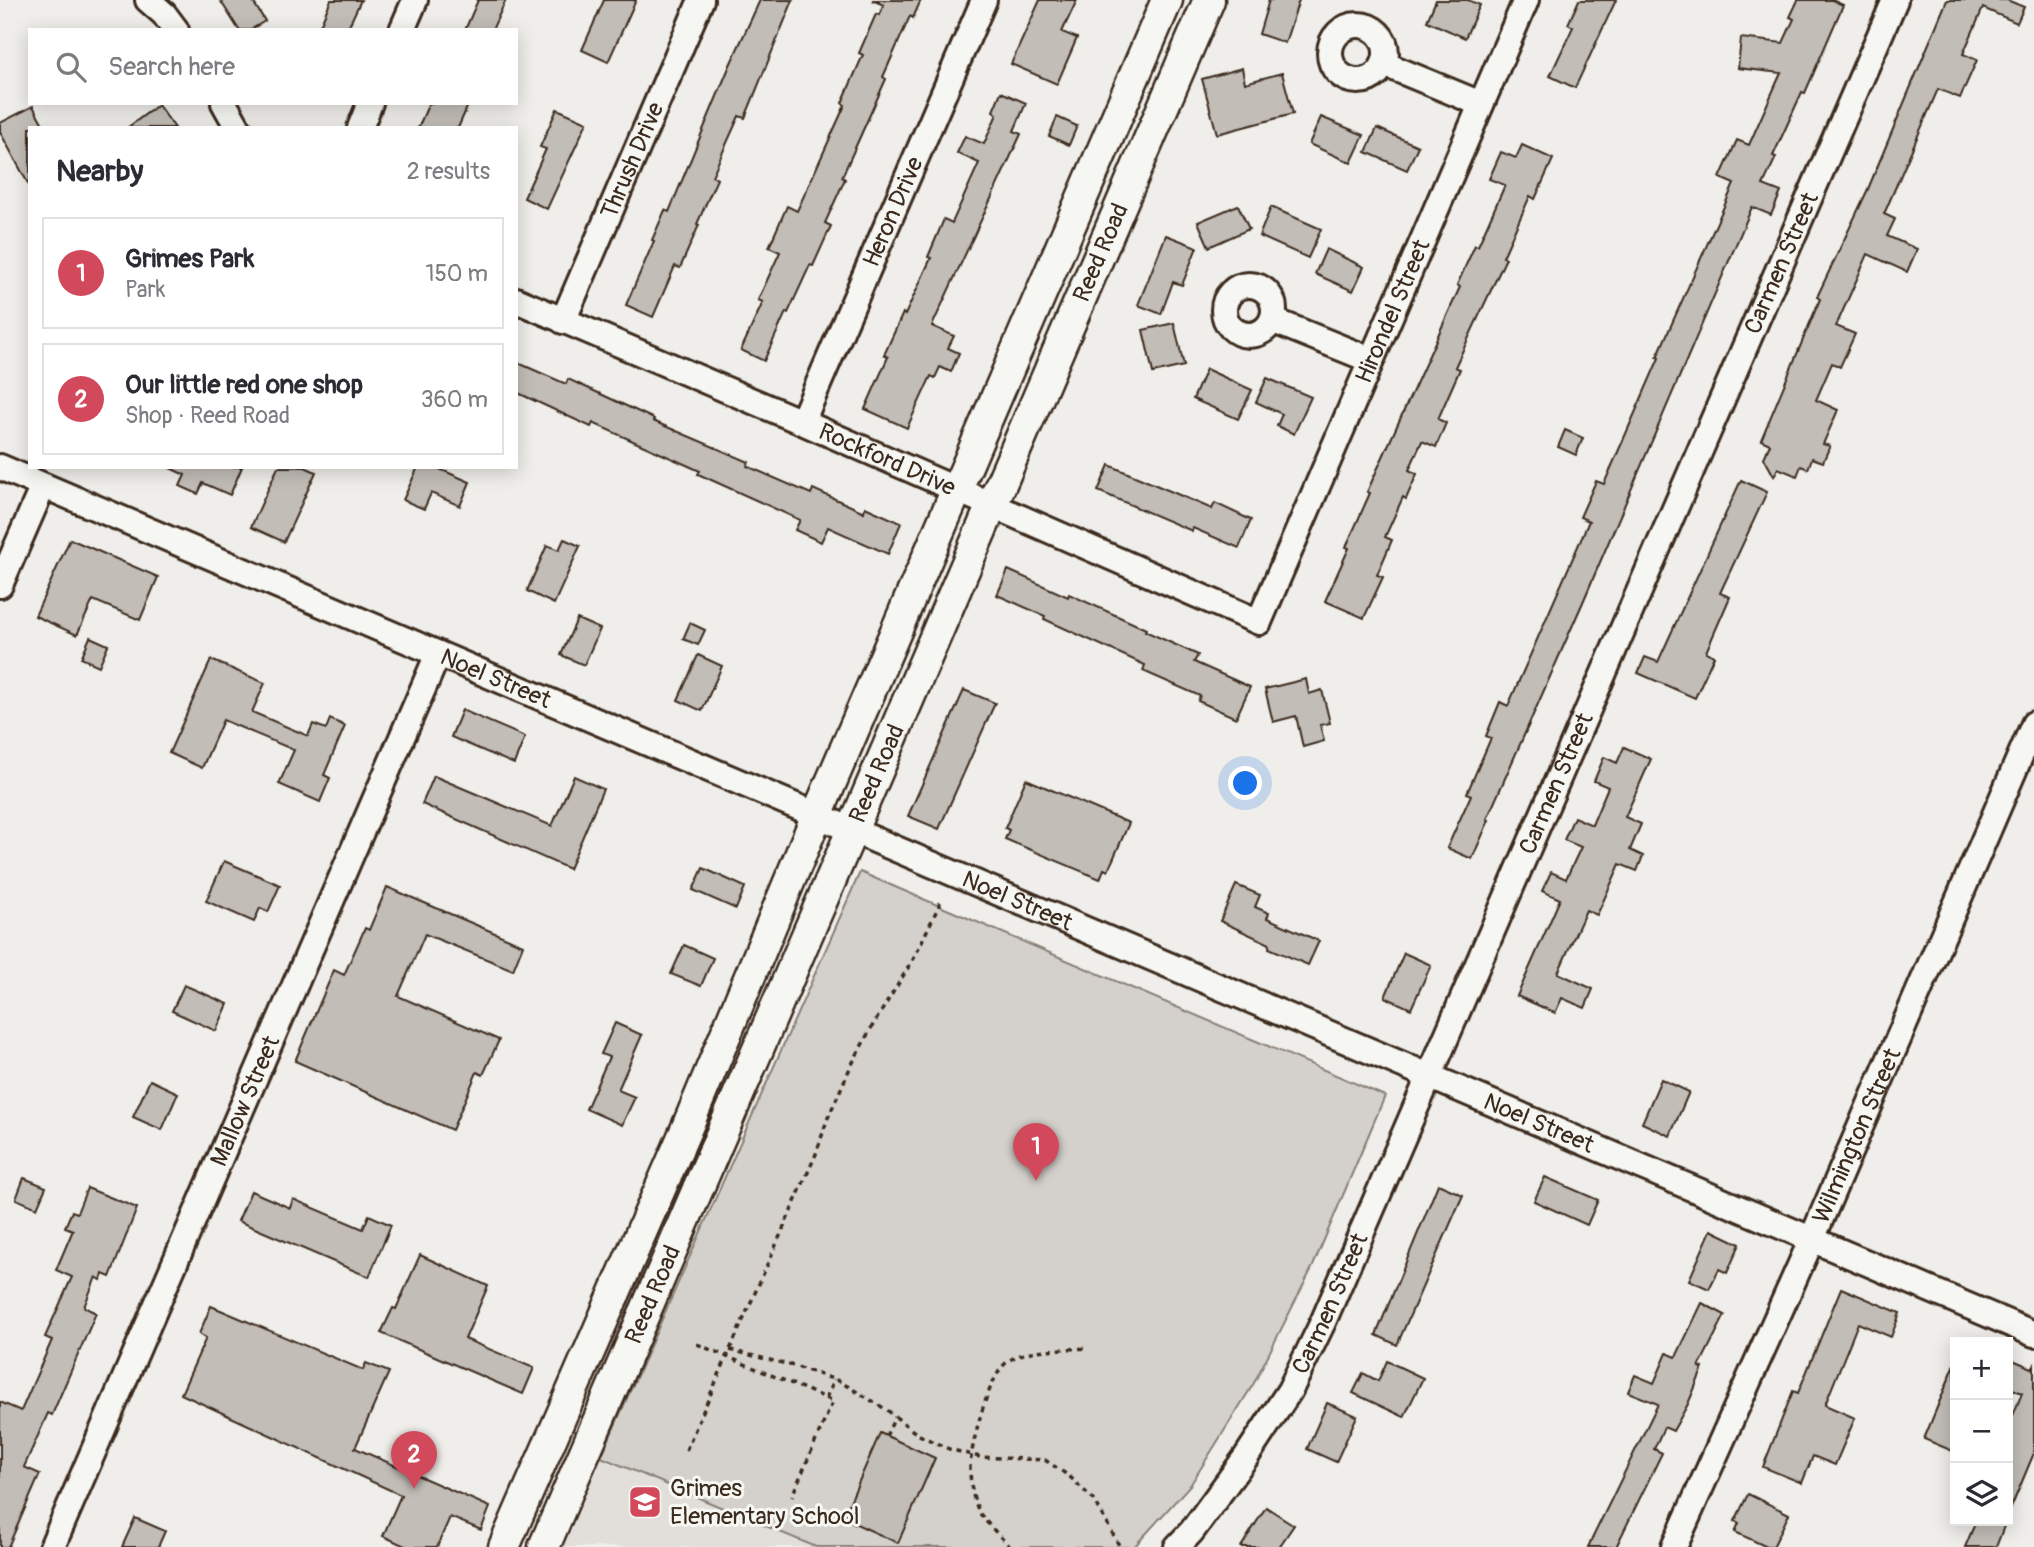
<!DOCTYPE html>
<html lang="en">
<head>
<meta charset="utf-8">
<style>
	:root { --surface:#fff; --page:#f7f7f7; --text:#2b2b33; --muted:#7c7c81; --line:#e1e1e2; --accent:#d1495b }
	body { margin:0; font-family:Pangolin,sans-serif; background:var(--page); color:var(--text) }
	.controls { position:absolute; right:21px; bottom:21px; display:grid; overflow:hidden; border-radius:0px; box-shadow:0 4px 18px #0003 }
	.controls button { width:63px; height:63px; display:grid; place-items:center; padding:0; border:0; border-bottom:2px solid var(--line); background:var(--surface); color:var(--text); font:35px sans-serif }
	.you { position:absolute; left:1246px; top:784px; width:24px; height:24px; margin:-18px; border:5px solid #fff; border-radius:50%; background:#1a73e8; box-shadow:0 0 0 10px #1a73e833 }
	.badge { display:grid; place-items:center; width:46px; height:46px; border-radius:50%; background:var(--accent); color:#fff; font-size:23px; font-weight:700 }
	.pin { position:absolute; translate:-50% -58px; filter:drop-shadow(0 2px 4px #0008) }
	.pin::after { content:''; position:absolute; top:37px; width:24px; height:21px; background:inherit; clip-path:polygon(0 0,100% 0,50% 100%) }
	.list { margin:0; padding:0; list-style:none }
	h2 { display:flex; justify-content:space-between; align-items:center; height:91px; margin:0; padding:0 28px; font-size:30px }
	h2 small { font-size:23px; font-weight:400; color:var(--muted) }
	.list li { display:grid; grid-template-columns:46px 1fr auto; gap:21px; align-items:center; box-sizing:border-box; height:112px; margin:0 14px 14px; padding:0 14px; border:2px solid var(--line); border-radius:0px }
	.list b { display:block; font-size:26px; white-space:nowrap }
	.list p { margin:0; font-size:23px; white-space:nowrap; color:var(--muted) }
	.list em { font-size:23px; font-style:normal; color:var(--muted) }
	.icon { flex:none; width:38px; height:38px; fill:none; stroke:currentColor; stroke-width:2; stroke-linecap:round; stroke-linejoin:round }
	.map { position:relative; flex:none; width:2034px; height:1547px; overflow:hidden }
	.search { position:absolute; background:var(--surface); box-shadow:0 4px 18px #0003; left:28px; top:28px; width:490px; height:77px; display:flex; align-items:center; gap:18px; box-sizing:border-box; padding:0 24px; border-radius:0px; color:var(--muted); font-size:26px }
	.panel { position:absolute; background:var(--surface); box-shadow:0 4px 18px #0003; left:28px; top:126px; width:490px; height:343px; border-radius:0px }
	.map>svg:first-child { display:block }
</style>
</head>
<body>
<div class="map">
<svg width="2034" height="1547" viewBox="0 0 2034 1547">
	<rect width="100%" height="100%" fill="#efeeea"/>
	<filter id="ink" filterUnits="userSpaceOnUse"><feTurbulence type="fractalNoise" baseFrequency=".0143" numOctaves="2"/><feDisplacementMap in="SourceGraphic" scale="14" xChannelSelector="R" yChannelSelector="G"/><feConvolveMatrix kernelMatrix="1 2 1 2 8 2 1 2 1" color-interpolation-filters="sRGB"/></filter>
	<g filter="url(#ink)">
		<!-- built -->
		<polygon fill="#e2dfdb" points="601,1457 816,1547 563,1547"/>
		<!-- green -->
		<polygon fill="#d4d1cc" stroke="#887e75" stroke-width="2" points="860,872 1385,1096 1313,1266 1254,1383 1191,1484 1134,1547 816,1547 601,1457"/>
		<!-- building -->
		<g fill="#c2bdb7" stroke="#3b2a1e" stroke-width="2">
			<polygon points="220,0 252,0 265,21 250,30 239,30"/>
			<polygon points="331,0 361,0 347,30 318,30"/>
			<polygon points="478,0 506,0 492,30 465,30"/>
			<polygon points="604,0 636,0 608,62 582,50"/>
			<polygon points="760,0 793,0 745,118 739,116 712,176 717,179 697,224 699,225 680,268 675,266 653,317 626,305 654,241 652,240 665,210 669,212 730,65"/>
			<polygon points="872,0 921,0 913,18 910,16 883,77 886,79 842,177 845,179 825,223 831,226 813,266 810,265 788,313 786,312 764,361 741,350 763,302 758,300 780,252 769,247 787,206 797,211 845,105 842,103 863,55 859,53 876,14 879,15 884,5"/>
			<polygon points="1040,0 1077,0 1062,32 1077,38 1057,84 1011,64"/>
			<polygon points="1269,0 1299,0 1285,43 1259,34"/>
			<polygon points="1436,0 1468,0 1480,5 1465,38 1427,21"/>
			<polygon points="1579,0 1616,0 1575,88 1550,76 1573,27 1568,24"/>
			<polygon points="1798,0 1832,0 1843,5 1805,93 1802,92 1773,156 1776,157 1763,185 1781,192 1771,215 1752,207 1583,602 1487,819 1489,820 1472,859 1447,848 1471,795 1467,793 1491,738 1486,736 1500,702 1508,706 1589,521 1580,517 1596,481 1604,484 1659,358 1657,357 1734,184 1720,178 1737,140 1749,145 1781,73 1738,68 1741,38 1783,43 1794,19 1790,17"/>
			<polygon points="1947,0 2007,0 2024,7 2017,23 1983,8 1963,54 1977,60 1960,98 1938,89 1884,214 1895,219 1887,236 1917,249 1907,272 1868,254 1836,326 1855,334 1840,367 1832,363 1816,400 1838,410 1823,444 1830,446 1823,462 1812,458 1808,469 1801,466 1797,476 1778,468 1774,476 1764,458 1770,444 1761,440 1820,299 1817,297 1868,189"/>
			<polygon points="1242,68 1245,83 1282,73 1293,114 1217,134 1202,79"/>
			<polygon points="1001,92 1026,103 1014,131 1021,134 932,326 954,336 948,348 959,353 951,372 940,367 935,378 931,376 907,428 865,409 888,357 884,355 903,313 905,315 931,258 928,257 944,219 952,223 979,163 957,153 965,136 984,144 997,114 993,111"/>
			<polygon points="429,103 469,103 458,128 418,128"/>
			<polygon points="158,105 175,128 127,128"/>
			<polygon points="33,106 45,128 30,128 30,187 0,132 0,123"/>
			<polygon points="557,109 587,122 547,209 524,198 546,149 540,147"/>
			<polygon points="1057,117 1077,126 1069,145 1049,136"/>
			<polygon points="1321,117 1364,135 1351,163 1309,144"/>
			<polygon points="1377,128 1418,146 1407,170 1366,152"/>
			<polygon points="1522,145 1553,159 1535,199 1530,196 1503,257 1506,258 1455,367 1460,369 1438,419 1446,423 1436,447 1422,441 1409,470 1417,474 1406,499 1403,497 1385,537 1392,540 1377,575 1383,577 1364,618 1325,601 1349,548 1346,547 1370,493 1367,492 1460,287 1457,285 1475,245 1478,246 1505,185 1489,179 1501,152 1516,158"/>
			<polygon points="1238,205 1249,229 1209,247 1198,222"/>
			<polygon points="1271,207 1321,229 1308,258 1259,236"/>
			<polygon points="1166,235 1197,247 1182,285 1173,282 1161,314 1138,305"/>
			<polygon points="1326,249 1364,267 1353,291 1315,274"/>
			<polygon points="1174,323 1184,366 1153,373 1143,330"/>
			<polygon points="516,362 566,384 568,379 605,396 654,419 653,421 749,462 747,466 811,494 813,489 864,512 865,507 901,523 888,554 828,527 821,542 795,530 800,520 698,474 700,471 593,423 591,427 516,392"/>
			<polygon points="1206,369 1252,390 1238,419 1193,399"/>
			<polygon points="1267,378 1311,397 1294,434 1277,426 1282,414 1256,402"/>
			<polygon points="1565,430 1583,438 1576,455 1558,447"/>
			<polygon points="1109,465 1212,509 1215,503 1251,520 1239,548 1193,528 1192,531 1098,491"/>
			<polygon points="168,467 242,467 230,495 203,483 198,494 180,486 185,475"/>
			<polygon points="278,467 305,467 316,472 284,542 251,527"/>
			<polygon points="418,467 435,467 470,482 460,506 431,493 424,509 403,500"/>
			<polygon points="1741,480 1767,492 1720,593 1730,597 1706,652 1714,656 1695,698 1638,673 1645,657 1658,662"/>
			<polygon points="70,539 158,577 140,620 93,600 77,635 35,616"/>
			<polygon points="564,539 580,546 554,604 527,591 547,545 559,550"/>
			<polygon points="1008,570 1068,597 1069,594 1146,629 1145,631 1198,655 1194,662 1250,687 1236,718 1198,701 1200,696 1143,671 1145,665 1044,619 1045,616 997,595"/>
			<polygon points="577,619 600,629 584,665 561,655"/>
			<polygon points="690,623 705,630 698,645 683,639"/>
			<polygon points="90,637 108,645 99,666 81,658"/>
			<polygon points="698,655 722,666 702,711 678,700"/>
			<polygon points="211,660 265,683 252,712 308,736 313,724 326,729 330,719 345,726 324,775 330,778 320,802 279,784 294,750 223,720 202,768 169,753"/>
			<polygon points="1306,679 1309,694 1322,690 1330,723 1320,725 1324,741 1303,747 1296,716 1273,722 1265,689"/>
			<polygon points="964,690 995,703 939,829 908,816"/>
			<polygon points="462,710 525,737 514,764 451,737"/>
			<polygon points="1624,747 1651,759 1625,817 1641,824 1630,850 1643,856 1637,871 1620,864 1597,915 1586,910 1558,973 1593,989 1585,1008 1562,998 1555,1013 1517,996 1560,899 1542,891 1551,872 1566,879 1581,847 1564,840 1574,817 1592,825 1608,787 1594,781 1604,757 1617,763"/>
			<polygon points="434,776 552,826 574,776 603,789 569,869 422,804"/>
			<polygon points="1026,779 1129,823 1108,871 1104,869 1100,879 1005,839 1009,830 1005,828"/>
			<polygon points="224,861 280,885 268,912 260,908 254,922 206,901"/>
			<polygon points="703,868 745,887 736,909 693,890"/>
			<polygon points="1236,885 1260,895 1255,907 1269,913 1267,918 1319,941 1308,965 1269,948 1270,944 1220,921"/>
			<polygon points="387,887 523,945 513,970 425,934 398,996 499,1040 483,1075 477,1072 452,1130 295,1061 334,970 344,975 365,928 369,930"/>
			<polygon points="684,945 713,958 701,986 671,974"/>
			<polygon points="1404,953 1431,965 1411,1009 1385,997"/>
			<polygon points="184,985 228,1004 216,1031 172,1011"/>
			<polygon points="615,1023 642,1035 618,1090 635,1097 622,1125 586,1109 609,1057 601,1054"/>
			<polygon points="1661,1079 1689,1092 1670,1136 1642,1123"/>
			<polygon points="150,1080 178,1093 162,1130 133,1117"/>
			<polygon points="1545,1177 1598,1200 1587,1225 1534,1201"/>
			<polygon points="24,1178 46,1187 37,1208 16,1199"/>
			<polygon points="1438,1184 1463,1195 1397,1345 1376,1335"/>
			<polygon points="87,1188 137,1208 110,1277 103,1274 101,1280 96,1277 84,1307 96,1313 52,1415 48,1413 24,1467 40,1474 8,1547 0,1547 0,1402 21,1411 52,1340 45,1337 72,1277 56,1270 73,1230 65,1227 72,1211 77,1213"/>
			<polygon points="251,1191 290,1208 293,1199 363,1229 369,1215 391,1225 369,1277 238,1221"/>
			<polygon points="1711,1230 1740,1244 1727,1273 1719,1269 1709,1289 1689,1280"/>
			<polygon points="420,1255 488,1286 465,1339 534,1368 523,1394 381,1333 393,1308 396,1309"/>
			<polygon points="1841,1288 1900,1313 1891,1337 1858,1323 1825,1405 1855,1418 1835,1465 1813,1456 1802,1483 1763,1467 1793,1391 1798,1393"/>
			<polygon points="1702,1303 1725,1315 1699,1367 1703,1368 1688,1404 1673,1431 1664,1427 1654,1449 1662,1453 1616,1547 1588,1547 1658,1404 1628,1392 1635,1375 1654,1383 1667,1353 1676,1357"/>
			<polygon points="211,1306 363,1370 366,1363 389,1372 355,1448 490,1507 481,1530 450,1517 437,1547 407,1547 383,1536 401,1495 181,1394 206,1338 199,1334"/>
			<polygon points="2008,1358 2032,1368 2034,1365 2034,1453 2008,1515 2008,1428 2022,1393 2008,1387"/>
			<polygon points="1387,1361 1423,1378 1404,1417 1353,1393 1363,1373 1378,1381"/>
			<polygon points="1955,1364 1955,1452 1924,1439"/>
			<polygon points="1327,1403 1357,1416 1336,1462 1307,1449"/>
			<polygon points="880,1433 935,1458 898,1543 843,1518"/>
			<polygon points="1748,1494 1789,1514 1773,1547 1767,1547 1735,1532 1739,1523 1735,1521"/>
			<polygon points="1266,1507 1294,1525 1279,1547 1241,1547"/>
			<polygon points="135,1518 165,1531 158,1547 122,1547"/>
			<polygon points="1976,1521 2006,1521 1996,1547 1965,1547"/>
		</g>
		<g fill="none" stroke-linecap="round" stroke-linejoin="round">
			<defs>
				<g id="minor">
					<polyline points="148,0 164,14 176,30"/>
					<circle cx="1358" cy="53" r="28"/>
					<polyline points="402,30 415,0"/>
					<polyline points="1384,64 1481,104"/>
					<polyline points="224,103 238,128"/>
					<polyline points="360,128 370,103"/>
					<circle cx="1249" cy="310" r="25"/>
					<path id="s1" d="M516,300l286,122 457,200 267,-622"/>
					<polyline points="1272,320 1371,360"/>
					<path id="s2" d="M563,321l138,-321"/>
					<path id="s3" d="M802,422l182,-422"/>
					<path id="s4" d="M0,467l2034,867"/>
					<polyline points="0,585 43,486"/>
					<path id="s5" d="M52,1547l386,-893"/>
					<path id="s6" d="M1177,1547l15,-16 54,-74 44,-67 33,-68 572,-1322"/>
					<path id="s7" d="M1674,1547l138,-308 222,-515"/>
				</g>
				<g id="tertiary">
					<polyline points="504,1547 688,1125 817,815 1167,0"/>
					<path id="s8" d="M544,1547l665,-1547"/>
				</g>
			</defs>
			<!-- minor casing -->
			<use href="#minor" stroke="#3b2a1e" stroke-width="30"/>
			<!-- tertiary casing -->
			<use href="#tertiary" stroke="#3b2a1e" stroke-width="35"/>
			<!-- path -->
			<g stroke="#3b2a1e" stroke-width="3.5" stroke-dasharray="5 5" stroke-linecap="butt">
				<polyline points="697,1344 833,1401 792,1496"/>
				<polyline points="730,1350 794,1366 839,1381 887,1410 917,1434 949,1449 980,1457 1045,1460 1069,1476 1094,1500 1120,1547"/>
				<polyline points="826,1398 834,1379"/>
				<polyline points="886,1436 895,1417"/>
				<polyline points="686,1450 816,1154 827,1120 850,1068 870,1030 914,958 941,901"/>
				<path d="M1010,1547c-9,-10 -21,-21 -29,-32 -8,-13 -11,-32 -11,-47 1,-24 18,-91 37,-106 20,-15 54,-12 79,-14"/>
			</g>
			<!-- minor -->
			<use href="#minor" stroke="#f6f6f2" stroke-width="24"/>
			<!-- tertiary -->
			<use href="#tertiary" stroke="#f6f6f2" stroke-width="30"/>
		</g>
	</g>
	<!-- icons -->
	<defs>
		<symbol id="school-square" viewBox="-11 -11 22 22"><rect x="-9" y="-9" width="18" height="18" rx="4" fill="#d1495b" stroke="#f6f6f2"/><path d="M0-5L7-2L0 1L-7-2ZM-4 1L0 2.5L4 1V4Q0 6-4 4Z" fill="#fff"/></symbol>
	</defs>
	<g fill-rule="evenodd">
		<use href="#school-square" x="626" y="1483" width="38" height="38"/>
	</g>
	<g text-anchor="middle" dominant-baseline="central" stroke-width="6" stroke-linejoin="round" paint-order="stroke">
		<!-- street labels -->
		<g font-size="24" fill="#3b2a1e" stroke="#f6f6f2">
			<text stroke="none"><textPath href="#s2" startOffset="175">Thrush Drive</textPath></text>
			<text stroke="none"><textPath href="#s3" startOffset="229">Heron Drive</textPath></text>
			<text stroke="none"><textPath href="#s8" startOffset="1409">Reed Road</textPath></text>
			<text stroke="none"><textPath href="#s6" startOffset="1423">Carmen Street</textPath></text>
			<text stroke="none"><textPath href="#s1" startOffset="1148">Hirondel Street</textPath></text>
			<text stroke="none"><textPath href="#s1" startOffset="404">Rockford Drive</textPath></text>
			<text stroke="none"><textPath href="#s4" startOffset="539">Noel Street</textPath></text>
			<text stroke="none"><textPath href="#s8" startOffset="842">Reed Road</textPath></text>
			<text stroke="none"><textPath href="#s6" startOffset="856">Carmen Street</textPath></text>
			<text stroke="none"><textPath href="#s4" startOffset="1106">Noel Street</textPath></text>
			<text stroke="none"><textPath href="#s5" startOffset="486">Mallow Street</textPath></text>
			<text stroke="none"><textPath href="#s4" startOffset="1673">Noel Street</textPath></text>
			<text stroke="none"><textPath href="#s7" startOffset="450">Wilmington Street</textPath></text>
			<text stroke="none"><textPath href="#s8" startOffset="275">Reed Road</textPath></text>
			<text stroke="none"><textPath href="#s6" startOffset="289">Carmen Street</textPath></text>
		</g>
		<!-- poi labels -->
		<g font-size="24" fill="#3b2a1e" stroke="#f6f6f2" text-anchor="start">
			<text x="670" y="1488">Grimes<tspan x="670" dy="28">Elementary School</tspan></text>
		</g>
	</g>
</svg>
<div class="controls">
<button>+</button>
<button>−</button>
<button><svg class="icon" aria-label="layers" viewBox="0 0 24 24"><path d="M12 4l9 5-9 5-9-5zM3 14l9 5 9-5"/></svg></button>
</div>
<div class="you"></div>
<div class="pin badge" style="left:1036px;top:1181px">1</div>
<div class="pin badge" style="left:414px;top:1489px">2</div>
<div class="search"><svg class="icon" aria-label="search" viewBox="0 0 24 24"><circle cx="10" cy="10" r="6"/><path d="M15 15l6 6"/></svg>Search here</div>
<section class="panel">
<h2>Nearby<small>2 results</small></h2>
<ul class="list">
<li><span class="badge">1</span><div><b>Grimes Park</b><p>Park</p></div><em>150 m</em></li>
<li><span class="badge">2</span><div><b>Our little red one shop</b><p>Shop · Reed Road</p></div><em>360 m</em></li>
</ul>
</section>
</div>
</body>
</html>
